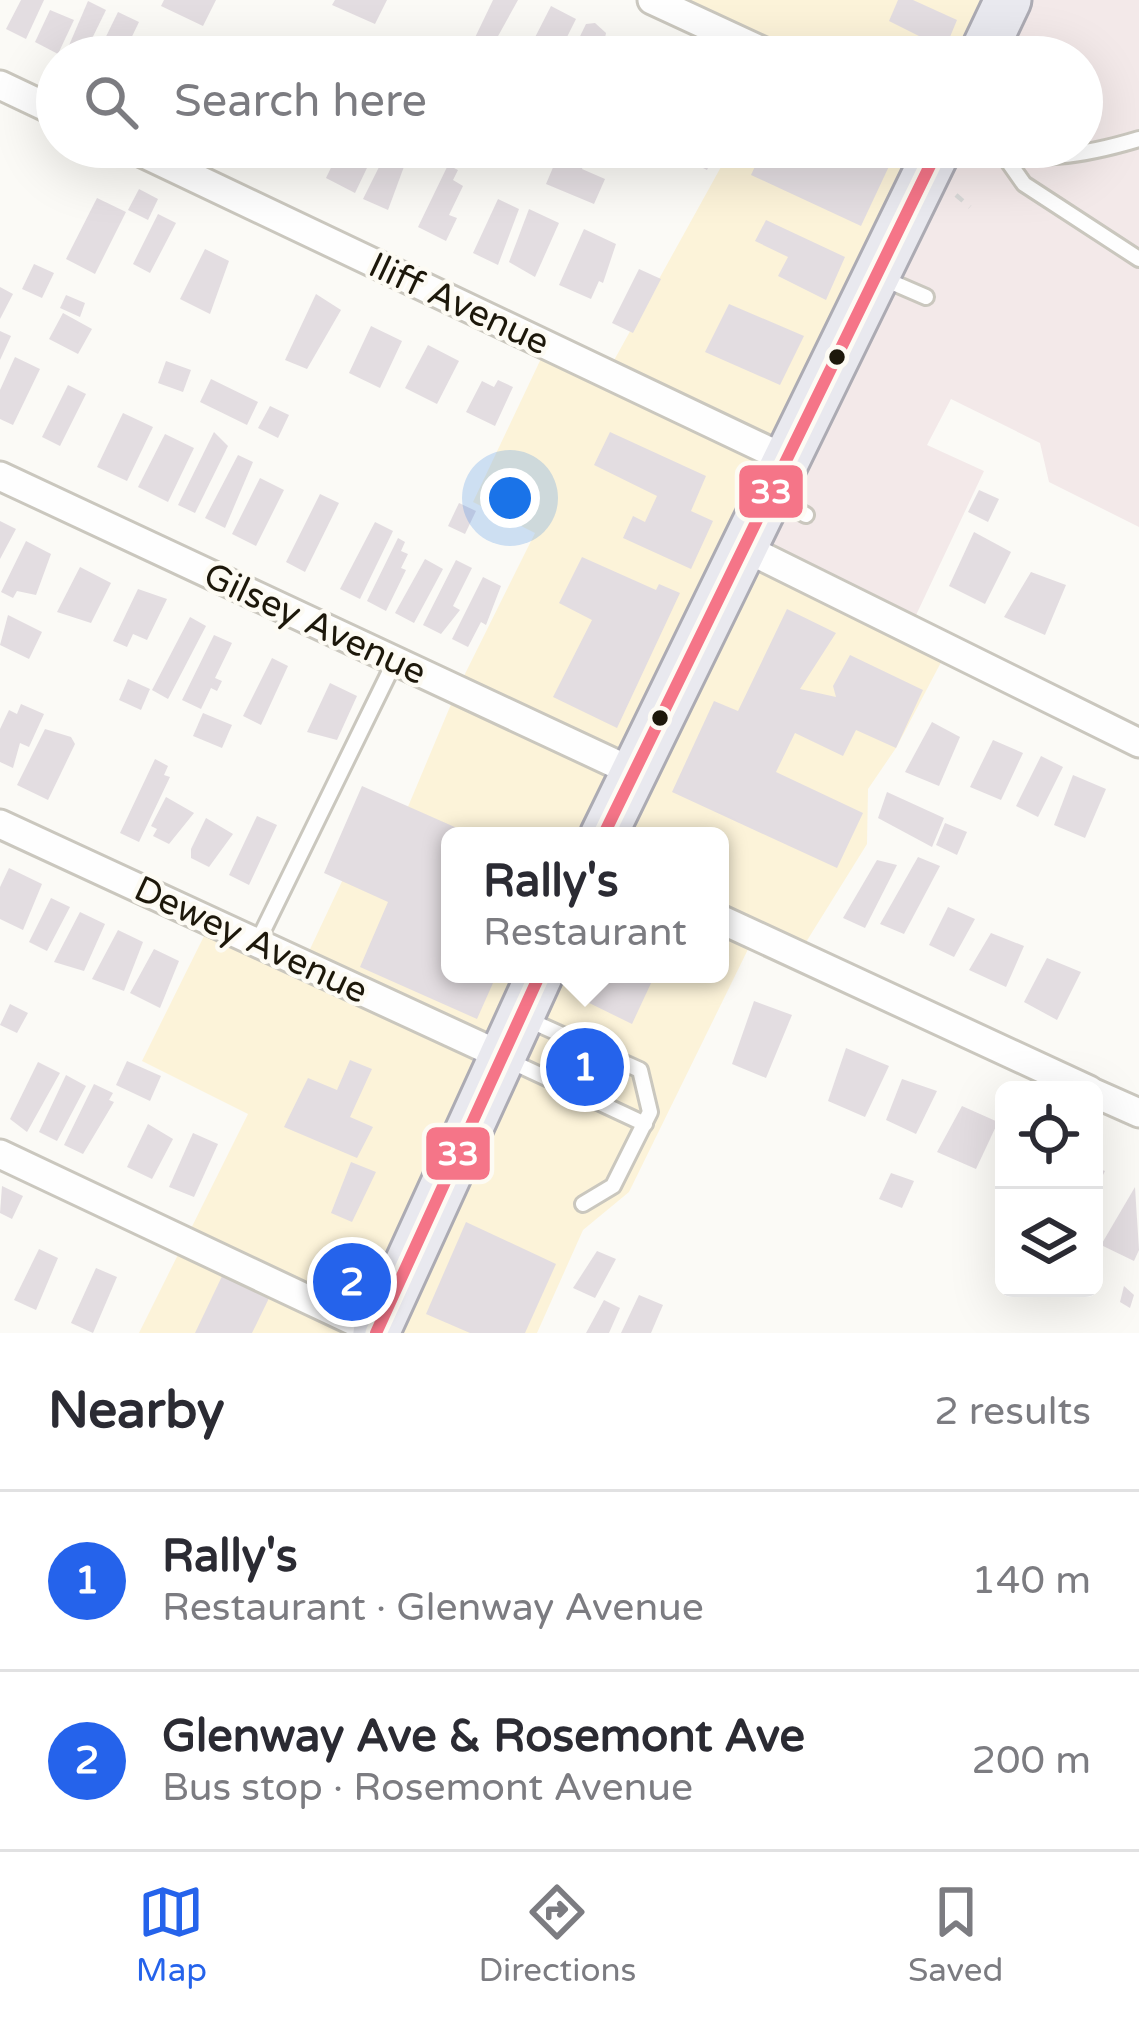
<!DOCTYPE html>
<html lang="en">
<head>
<meta charset="utf-8">
<style>
	:root { --surface:#fff; --page:#f7f7f7; --text:#2b2b33; --muted:#7c7c81; --line:#e1e1e2; --accent:#2563eb }
	body { margin:0; font-family:"Varela Round",sans-serif; background:var(--page); color:var(--text) }
	.controls { position:absolute; right:36px; bottom:36px; display:grid; overflow:hidden; border-radius:18px; box-shadow:0 12px 48px #0002 }
	.controls button { width:108px; height:108px; display:grid; place-items:center; padding:0; border:0; border-bottom:3px solid var(--line); background:var(--surface); color:var(--text); font:60px sans-serif }
	.you { position:absolute; left:510px; top:498px; width:42px; height:42px; margin:-30px; border:9px solid #fff; border-radius:50%; background:#1a73e8; box-shadow:0 0 0 18px #1a73e833 }
	.badge { display:grid; place-items:center; width:78px; height:78px; border-radius:50%; background:var(--accent); color:#fff; font-size:39px; font-weight:700 }
	.pin { position:absolute; translate:-50% -50%; border:6px solid #fff; box-shadow:0 3px 12px #0006 }
	.popup { position:absolute; left:441px; top:827px; width:288px; height:156px; box-sizing:border-box; display:grid; place-content:center; border-radius:18px; background:var(--surface); filter:drop-shadow(0 3px 9px #0005); font-size:39px; white-space:nowrap; color:var(--muted) }
	.popup b { font-size:45px; color:var(--text) }
	.popup::after { content:''; position:absolute; left:50%; top:100%; margin-left:-24px; border:24px solid transparent; border-top-color:var(--surface) }
	.list { margin:0; padding:0; list-style:none }
	h2 { display:flex; justify-content:space-between; align-items:center; height:156px; margin:0; padding:0 48px; font-size:51px }
	h2 small { font-size:39px; font-weight:400; color:var(--muted) }
	.list li { display:grid; grid-template-columns:78px 1fr auto; gap:36px; align-items:center; box-sizing:border-box; height:180px; padding:0 48px; border-top:3px solid var(--line) }
	.list b { display:block; font-size:45px; white-space:nowrap }
	.list p { margin:0; font-size:39px; white-space:nowrap; color:var(--muted) }
	.list em { font-size:39px; font-style:normal; color:var(--muted) }
	.icon { flex:none; width:66px; height:66px; fill:none; stroke:currentColor; stroke-width:2; stroke-linecap:round; stroke-linejoin:round }
	.map { position:relative; flex:none; width:1139px; height:1333px; overflow:hidden }
	.search { position:absolute; background:var(--surface); box-shadow:0 12px 48px #0002; left:36px; right:36px; top:36px; height:132px; display:flex; align-items:center; gap:30px; box-sizing:border-box; padding:0 42px; border-radius:66px; color:var(--muted); font-size:45px }
	.sheet { height:516px; background:var(--surface) }
	nav { display:flex; justify-content:space-around; align-items:center; box-sizing:border-box; height:168px; border-top:3px solid var(--line); background:var(--surface); font-size:33px; color:var(--muted) }
	nav a { display:grid; justify-items:center; gap:6px }
	nav .on { color:var(--accent) }
	.map>svg:first-child { display:block }
</style>
</head>
<body>
<div class="map">
<svg width="1139" height="1333" viewBox="0 0 1139 1333">
	<rect width="100%" height="100%" fill="#fbfaf6"/>
	<!-- built -->
	<g fill="#fcf3d9" fill-rule="evenodd">
		<polygon points="652,0 1008,0 981,57 775,57"/>
		<path d="M732,147h207l-193,400 202,102 -52,99 -28,41 -1,55 -69,111 -43,-20 -126,257 -46,38 -46,103h-398l109,-219 -106,-53 69,-139 92,42 58,-123 28,11 68,-162 78,-157 -62,-31 74,-156 60,27zM450,836h270v138h-270z"/>
	</g>
	<!-- education -->
	<polygon fill="#f3e9e9" points="1008,0 1139,0 1139,527 1049,482 1040,443 951,399 927,445 984,471 909,630 745,548 939,147 1082,147 1082,57 981,57"/>
	<!-- building -->
	<g fill="#e3dde1">
		<polygon points="21,0 44,0 26,39 6,29"/>
		<polygon points="164,0 216,0 203,26 161,6"/>
		<polygon points="335,0 387,0 375,24 332,5"/>
		<polygon points="493,0 518,0 487,56 470,48"/>
		<polygon points="898,0 913,0 957,20 945,49 889,21"/>
		<polygon points="88,1 106,10 83,57 64,57"/>
		<polygon points="551,6 576,19 557,57 525,57"/>
		<polygon points="50,10 74,20 58,54 35,42"/>
		<polygon points="118,12 139,22 122,57 96,57"/>
		<polygon points="595,23 606,33 601,57 570,57 586,24"/>
		<polygon points="137,36 182,57 127,57"/>
		<polygon points="392,48 414,56 416,51 430,57 389,57"/>
		<polygon points="260,147 313,147 303,168 276,161 279,156"/>
		<polygon points="341,147 377,147 355,193 326,178"/>
		<polygon points="389,147 409,153 388,210 363,199"/>
		<polygon points="489,147 522,147 512,168 485,155"/>
		<polygon points="533,147 590,150 582,169 605,179 594,204 546,184 557,158"/>
		<polygon points="695,147 718,147 707,170 689,161"/>
		<polygon points="764,147 898,147 861,226 751,175"/>
		<polygon points="448,165 458,170 453,180 463,186 449,215 457,218 446,241 418,227"/>
		<polygon points="139,189 158,199 148,220 128,210"/>
		<polygon points="97,198 126,212 95,274 66,259"/>
		<polygon points="498,199 519,209 498,265 473,253"/>
		<polygon points="529,209 559,223 535,277 509,262"/>
		<polygon points="158,214 176,223 150,273 133,264"/>
		<polygon points="766,220 845,257 826,300 778,276 788,257 755,241"/>
		<polygon points="584,229 616,244 603,283 599,281 591,299 559,285"/>
		<polygon points="205,249 229,261 210,314 180,299"/>
		<polygon points="34,264 54,273 42,298 22,289"/>
		<polygon points="639,269 661,279 633,333 612,323"/>
		<polygon points="0,287 13,294 0,319"/>
		<polygon points="316,294 341,310 307,369 285,360"/>
		<polygon points="66,295 85,303 80,317 60,308"/>
		<polygon points="729,304 804,336 780,385 705,352"/>
		<polygon points="63,313 92,329 78,354 49,339"/>
		<polygon points="371,326 402,341 380,388 349,373"/>
		<polygon points="0,331 11,336 0,360"/>
		<polygon points="428,345 459,361 437,404 405,388"/>
		<polygon points="15,357 40,369 13,425 0,419 0,390"/>
		<polygon points="166,361 191,370 183,392 158,383"/>
		<polygon points="211,379 258,402 247,425 200,402"/>
		<polygon points="498,380 513,387 495,426 466,412 482,381 494,387"/>
		<polygon points="68,385 86,394 60,446 42,437"/>
		<polygon points="270,406 289,415 278,438 258,428"/>
		<polygon points="123,413 153,427 127,481 97,467"/>
		<polygon points="214,432 228,446 195,513 178,505"/>
		<polygon points="610,432 706,476 691,511 713,521 691,569 623,538 633,516 645,522 657,496 594,465"/>
		<polygon points="165,434 194,448 168,502 138,487"/>
		<polygon points="238,455 253,462 225,528 205,518"/>
		<polygon points="260,478 284,490 256,546 232,534"/>
		<polygon points="979,490 999,499 988,522 968,512"/>
		<polygon points="320,494 339,503 305,572 286,562"/>
		<polygon points="459,503 476,511 465,534 448,526"/>
		<polygon points="0,521 16,529 0,559"/>
		<polygon points="375,522 393,531 360,599 340,589"/>
		<polygon points="974,532 1011,552 985,604 949,586"/>
		<polygon points="398,538 405,542 401,551 408,554 401,568 406,570 386,611 367,601"/>
		<polygon points="26,541 51,554 36,595 17,591 13,598 1,592"/>
		<polygon points="582,557 656,590 659,584 680,593 617,728 553,697 592,620 559,603"/>
		<polygon points="425,559 443,569 414,623 395,613"/>
		<polygon points="456,560 472,568 453,606 460,610 441,634 423,625"/>
		<polygon points="80,567 111,583 91,623 57,612"/>
		<polygon points="1031,572 1066,585 1045,635 1004,617"/>
		<polygon points="483,577 501,586 486,625 481,622 468,647 452,639"/>
		<polygon points="138,589 167,599 147,640 133,634 127,647 113,641"/>
		<polygon points="787,609 836,633 800,689 836,697 833,686 850,655 923,690 896,748 856,730 843,756 795,733 776,772 863,813 837,868 672,792 714,701 738,711"/>
		<polygon points="8,615 42,632 29,659 0,645"/>
		<polygon points="190,617 206,626 168,699 152,690"/>
		<polygon points="214,635 232,643 215,678 222,681 217,691 211,688 201,709 182,700"/>
		<polygon points="272,658 288,666 261,725 243,716"/>
		<polygon points="128,679 150,689 141,710 119,700"/>
		<polygon points="330,683 357,696 337,740 307,732"/>
		<polygon points="21,704 44,714 29,747 20,743 13,768 0,762 0,729 9,710 17,714"/>
		<polygon points="203,713 232,725 222,748 193,736"/>
		<polygon points="932,722 960,737 939,786 905,772"/>
		<polygon points="45,729 71,737 75,744 48,800 17,785"/>
		<polygon points="993,740 1023,753 1001,800 970,787"/>
		<polygon points="1041,756 1063,767 1038,817 1016,806"/>
		<polygon points="155,759 168,766 164,775 170,777 139,842 120,833"/>
		<polygon points="1073,775 1106,789 1085,838 1054,825"/>
		<polygon points="362,786 475,836 450,836 450,974 497,974 477,1019 360,967 388,902 324,873"/>
		<polygon points="887,792 944,818 932,847 878,818"/>
		<polygon points="166,797 194,813 169,844 153,836 157,829 151,826"/>
		<polygon points="257,816 277,825 249,885 229,875"/>
		<polygon points="206,818 233,834 209,867 191,858 191,849"/>
		<polygon points="945,823 967,832 957,855 936,845"/>
		<polygon points="918,857 940,866 904,934 880,924"/>
		<polygon points="877,860 897,865 865,928 843,918"/>
		<polygon points="9,868 42,884 23,930 0,919 0,887"/>
		<polygon points="51,898 70,907 47,951 29,942"/>
		<polygon points="948,907 975,919 954,957 929,945"/>
		<polygon points="80,912 105,924 84,971 54,962"/>
		<polygon points="118,930 143,942 124,991 92,979"/>
		<polygon points="991,933 1024,946 1006,987 969,970"/>
		<polygon points="154,949 179,961 160,1008 130,993"/>
		<polygon points="1047,958 1081,972 1057,1020 1024,1002"/>
		<polygon points="588,974 637,974 652,981 632,1024 577,997"/>
		<polygon points="754,1001 792,1015 766,1078 732,1064"/>
		<polygon points="10,1004 28,1013 17,1033 0,1025"/>
		<polygon points="571,1044 627,1076 622,1091 560,1071"/>
		<polygon points="846,1048 889,1066 865,1117 828,1101"/>
		<polygon points="350,1060 372,1069 350,1117 373,1127 357,1158 284,1127 308,1078 337,1090"/>
		<polygon points="127,1061 161,1076 150,1101 116,1085"/>
		<polygon points="38,1062 60,1073 27,1132 10,1119"/>
		<polygon points="66,1075 86,1086 57,1141 39,1132"/>
		<polygon points="902,1079 937,1091 916,1134 886,1120"/>
		<polygon points="94,1084 113,1093 109,1100 114,1102 83,1154 64,1145"/>
		<polygon points="962,1106 998,1122 976,1169 937,1152"/>
		<polygon points="148,1124 173,1139 152,1179 127,1167"/>
		<polygon points="193,1133 218,1144 194,1197 169,1187"/>
		<polygon points="351,1162 376,1172 352,1222 331,1213"/>
		<polygon points="1094,1167 1105,1171 1094,1193"/>
		<polygon points="891,1173 914,1181 902,1208 879,1199"/>
		<polygon points="2,1186 23,1196 12,1219 0,1213"/>
		<polygon points="1135,1187 1139,1250 1134,1261 1101,1245"/>
		<polygon points="466,1222 556,1264 525,1333 470,1333 426,1314"/>
		<polygon points="39,1249 58,1258 36,1310 14,1300"/>
		<polygon points="597,1251 616,1259 595,1298 573,1288"/>
		<polygon points="96,1268 117,1277 93,1333 71,1323"/>
		<polygon points="224,1272 271,1294 252,1333 195,1333"/>
		<polygon points="1124,1286 1134,1295 1130,1308 1120,1302"/>
		<polygon points="639,1295 663,1305 651,1333 621,1333"/>
		<polygon points="604,1300 620,1308 609,1333 586,1333"/>
	</g>
	<g fill="none" stroke-linecap="round" stroke-linejoin="round">
		<defs>
			<g id="lane">
				<path d="M978,147c53,18 108,8 161,-8"/>
				<polyline points="1005,157 1024,184 1139,259"/>
				<polyline points="882,278 926,297"/>
				<polyline points="775,499 806,515"/>
				<polyline points="257,943 395,661"/>
				<polyline points="529,1020 640,1070 650,1112 613,1186 583,1204"/>
				<polyline points="508,1060 645,1124"/>
			</g>
			<g id="street">
				<polyline points="652,0 775,57"/>
				<polyline points="0,85 57,112"/>
				<polyline points="130,147 788,460"/>
				<polyline points="0,476 631,771"/>
				<polyline points="745,548 1139,743"/>
				<polyline points="0,824 502,1056"/>
				<polyline points="720,919 1089,1090"/>
				<polyline points="1094,1093 1139,1113"/>
				<polyline points="0,1154 379,1333"/>
			</g>
			<g id="primary">
				<polyline points="981,57 1008,0"/>
				<polyline points="603,836 939,147"/>
				<polyline points="376,1333 540,974"/>
			</g>
		</defs>
		<!-- lane casing -->
		<use href="#lane" stroke="#cac7be" stroke-width="20"/>
		<!-- street casing -->
		<use href="#street" stroke="#cac7be" stroke-width="33"/>
		<!-- primary casing -->
		<use href="#primary" stroke="#acabb3" stroke-width="51"/>
		<!-- path -->
		<polyline stroke="#d8d8d7" stroke-width="4.5" stroke-dasharray="9 9" stroke-linecap="butt" points="956,195 970,207"/>
		<!-- lane -->
		<use href="#lane" stroke="#fefefe" stroke-width="14"/>
		<!-- street -->
		<use href="#street" stroke="#fefefe" stroke-width="27"/>
		<!-- primary -->
		<use href="#primary" stroke="#e9e9ef" stroke-width="45"/>
		<defs>
			<g id="bus-1">
				<polyline points="603,836 939,147"/>
				<polyline points="376,1333 540,974"/>
			</g>
		</defs>
		<!-- bus-1 casing -->
		<use href="#bus-1" stroke="#fdfbf4" stroke-width="21"/>
		<!-- bus-1 -->
		<use href="#bus-1" stroke="#f57588" stroke-width="12"/>
	</g>
	<!-- markers -->
	<g fill="#1d180b" stroke="#fdfbf4" stroke-width="4.5">
		<circle cx="837" cy="357" r="10"/>
		<circle cx="660" cy="718" r="10"/>
	</g>
	<g text-anchor="middle" dominant-baseline="central" stroke-width="9" stroke-linejoin="round" paint-order="stroke">
		<!-- street labels -->
		<g font-size="36" fill="#1d180b" stroke="#fdfbf4">
			<text transform="translate(459 304) rotate(25)">Iliff Avenue</text>
			<text transform="translate(315 624) rotate(25)">Gilsey Avenue</text>
			<text transform="translate(251 940) rotate(25)">Dewey Avenue</text>
		</g>
	</g>
	<g stroke="#fdfbf4" stroke-width="4.5">
		<rect x="737" y="463" width="68" height="57" rx="12" fill="#f57588"/>
		<rect x="424" y="1125" width="68" height="57" rx="12" fill="#f57588"/>
	</g>
	<g font-size="33" text-anchor="middle" font-weight="bold" fill="#fff">
		<text x="771" y="503">33</text>
		<text x="458" y="1165">33</text>
	</g>
</svg>
<div class="controls">
<button><svg class="icon" aria-label="locate" viewBox="0 0 24 24"><circle cx="12" cy="12" r="6"/><path d="M12 2v4M12 18v4M2 12h4M18 12h4"/></svg></button>
<button><svg class="icon" aria-label="layers" viewBox="0 0 24 24"><path d="M12 4l9 5-9 5-9-5zM3 14l9 5 9-5"/></svg></button>
</div>
<div class="you"></div>
<div class="pin badge" style="left:585px;top:1067px">1</div>
<div class="popup"><b>Rally's</b>Restaurant</div>
<div class="pin badge" style="left:352px;top:1282px">2</div>
<div class="search"><svg class="icon" aria-label="search" viewBox="0 0 24 24"><circle cx="10" cy="10" r="6"/><path d="M15 15l6 6"/></svg>Search here</div>
</div>
<section class="sheet">
<h2>Nearby<small>2 results</small></h2>
<ul class="list">
<li><span class="badge">1</span><div><b>Rally's</b><p>Restaurant · Glenway Avenue</p></div><em>140 m</em></li>
<li><span class="badge">2</span><div><b>Glenway Ave &amp; Rosemont Ave</b><p>Bus stop · Rosemont Avenue</p></div><em>200 m</em></li>
</ul>
</section>
<nav>
<a class="on"><svg class="icon" aria-label="map" viewBox="0 0 24 24"><path d="M3 6l6-2 6 2 6-2v14l-6 2-6-2-6 2zM9 4v14M15 6v14"/></svg>Map</a>
<a><svg class="icon" aria-label="directions" viewBox="0 0 24 24"><path d="M12 3l9 9-9 9-9-9zM9 14v-3h6M13 9l2 2-2 2"/></svg>Directions</a>
<a><svg class="icon" aria-label="saved" viewBox="0 0 24 24"><path d="M7 4h10v16l-5-4-5 4z"/></svg>Saved</a>
</nav>
</body>
</html>
